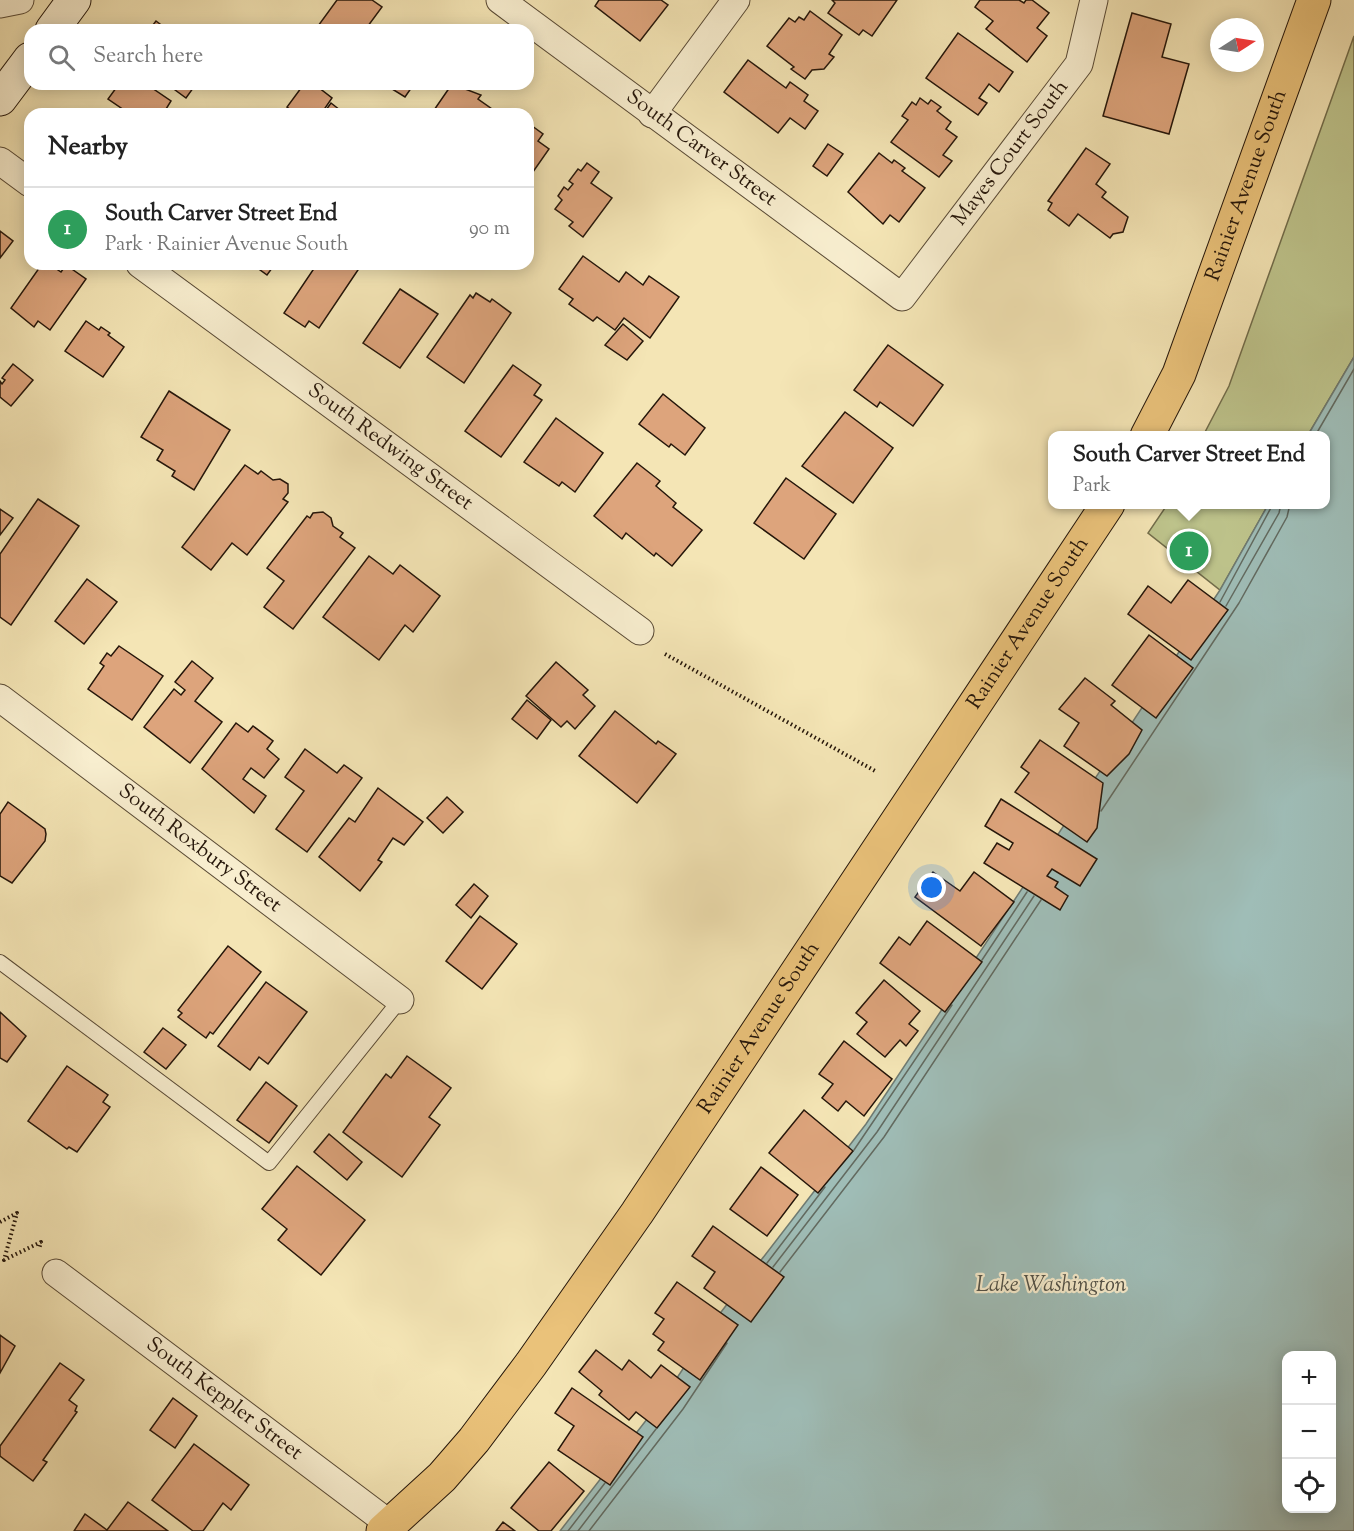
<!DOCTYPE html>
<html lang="en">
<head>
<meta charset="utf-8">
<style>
	:root { --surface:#fff; --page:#f6f6f6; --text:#222; --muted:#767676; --line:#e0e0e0; --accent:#8f2418 }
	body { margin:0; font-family:"Sorts Mill Goudy",serif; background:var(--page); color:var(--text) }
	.controls { position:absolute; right:18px; bottom:18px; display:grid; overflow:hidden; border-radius:12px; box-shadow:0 3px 15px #0003 }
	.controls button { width:54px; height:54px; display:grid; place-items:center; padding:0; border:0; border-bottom:2px solid var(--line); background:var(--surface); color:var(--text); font:30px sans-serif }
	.compass { position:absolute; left:1210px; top:18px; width:54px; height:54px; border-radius:50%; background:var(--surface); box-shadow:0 3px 15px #0003; rotate:78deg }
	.you { position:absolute; left:932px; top:888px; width:21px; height:21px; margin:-15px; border:4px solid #fff; border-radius:50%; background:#1a73e8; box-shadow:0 0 0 9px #1a73e833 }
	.badge { display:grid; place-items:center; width:39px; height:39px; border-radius:50%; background:var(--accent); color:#fff; font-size:20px; font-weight:700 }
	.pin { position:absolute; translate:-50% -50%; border:3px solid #fff; box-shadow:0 2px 6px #0006 }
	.popup { position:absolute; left:1048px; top:431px; width:282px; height:78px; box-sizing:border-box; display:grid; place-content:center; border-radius:12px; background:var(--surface); filter:drop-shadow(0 2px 4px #0005); font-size:20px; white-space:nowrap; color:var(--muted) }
	.popup b { font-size:22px; color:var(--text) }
	.popup::after { content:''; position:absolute; left:50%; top:100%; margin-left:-12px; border:12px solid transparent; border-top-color:var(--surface) }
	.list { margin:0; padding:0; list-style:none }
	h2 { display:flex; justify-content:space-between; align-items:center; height:78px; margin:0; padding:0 24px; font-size:26px }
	h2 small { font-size:20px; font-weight:400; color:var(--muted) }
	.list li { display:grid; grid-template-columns:39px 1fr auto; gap:18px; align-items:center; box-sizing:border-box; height:84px; padding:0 24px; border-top:2px solid var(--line) }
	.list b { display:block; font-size:22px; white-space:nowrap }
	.list p { margin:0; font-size:20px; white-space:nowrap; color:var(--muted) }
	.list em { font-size:20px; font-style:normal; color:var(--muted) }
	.icon { flex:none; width:33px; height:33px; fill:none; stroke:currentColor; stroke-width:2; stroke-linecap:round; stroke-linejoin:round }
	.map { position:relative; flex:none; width:1354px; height:1531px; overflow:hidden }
	.search { position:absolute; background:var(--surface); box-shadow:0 3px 15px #0003; left:24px; top:24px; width:510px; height:66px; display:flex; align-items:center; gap:15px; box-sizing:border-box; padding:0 21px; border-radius:18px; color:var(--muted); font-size:22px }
	.panel { position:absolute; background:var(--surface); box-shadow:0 3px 15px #0003; left:24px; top:108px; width:510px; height:162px; border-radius:18px }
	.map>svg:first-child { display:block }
</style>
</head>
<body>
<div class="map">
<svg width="1354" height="1531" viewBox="0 0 1354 1531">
	<rect width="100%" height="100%" fill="#f4e5b5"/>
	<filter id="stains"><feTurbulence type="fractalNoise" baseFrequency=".00333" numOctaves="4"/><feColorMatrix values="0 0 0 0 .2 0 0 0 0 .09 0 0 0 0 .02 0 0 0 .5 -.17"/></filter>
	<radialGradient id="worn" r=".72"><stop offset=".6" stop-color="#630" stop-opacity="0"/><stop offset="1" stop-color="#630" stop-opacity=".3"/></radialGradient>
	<!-- green -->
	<g fill="#bec48c" stroke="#726d4b" stroke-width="1.5">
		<polygon points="1354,36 1354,357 1308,435 1203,436 1229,386"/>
		<polygon points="1167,505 1268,505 1220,590 1148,533"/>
	</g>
	<!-- water -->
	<path fill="#9fbdb7" stroke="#6e7a72" stroke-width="1.5" fill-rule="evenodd" d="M1354,357v1174h-794l105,-135 53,-80 148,-192 354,-534 48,-85 58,-1v-68l-18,-1zM1286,1356h46v152h-46z"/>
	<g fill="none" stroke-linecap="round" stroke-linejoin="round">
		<!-- shore -->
		<g stroke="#626a60" stroke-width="1.5">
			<polyline points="1315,436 1354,369"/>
			<polyline points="1220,602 1273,504"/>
			<polyline points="1226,606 1279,513 1281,504"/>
			<polyline points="1101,811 1239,603 1287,517 1290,504"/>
			<polyline points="982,960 1027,892"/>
			<polyline points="854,1150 952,1005"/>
			<polyline points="767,1263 825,1187"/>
			<polyline points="773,1267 877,1132 1034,896"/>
			<polyline points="780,1272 884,1137 1041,900"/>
			<polyline points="568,1531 605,1483"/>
			<polyline points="578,1531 656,1429"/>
			<polyline points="589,1531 683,1409 727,1343"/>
		</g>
	</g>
	<!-- building -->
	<g fill="#dda47c" stroke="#25160a" stroke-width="1.5">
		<polygon points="337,0 372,0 382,7 365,30 320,30 318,26"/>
		<polygon points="599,0 661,0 668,5 640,41 595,6"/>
		<polygon points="832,0 897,0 872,36 863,30 859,35 828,13 835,3"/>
		<polygon points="980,0 1019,0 1024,3 1026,0 1032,0 1049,13 1037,28 1047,36 1027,62 986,29 993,21 975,7"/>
		<polygon points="810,11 842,35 829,54 834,57 824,69 812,70 805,79 791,69 794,67 767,46 789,18 795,22 799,17 804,20"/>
		<polygon points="1132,13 1171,24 1162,57 1189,64 1169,134 1103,116"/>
		<polygon points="156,21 168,30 149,30"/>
		<polygon points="958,33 1013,72 999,92 989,84 979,98 987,103 978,115 926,78"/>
		<polygon points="748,60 786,88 790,82 808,95 804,101 818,111 805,129 790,118 778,133 724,92"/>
		<polygon points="119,84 146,84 171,101 163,114 130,114 108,99"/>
		<polygon points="167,84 196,84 186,98"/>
		<polygon points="304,84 314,84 332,98 321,114 296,114 287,107"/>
		<polygon points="384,84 414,84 405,97"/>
		<polygon points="452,84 481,95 478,99 492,109 489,114 432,113"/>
		<polygon points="920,98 928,104 931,100 941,107 937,111 951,122 946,129 957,137 943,155 952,161 939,177 891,142 908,120 902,116 912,102 916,105"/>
		<polygon points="331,103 345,114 323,114"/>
		<polygon points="528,123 543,134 538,141 549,149 528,179"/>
		<polygon points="828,144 843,154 827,176 813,166"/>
		<polygon points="1086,148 1110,164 1096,184 1106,192 1102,197 1128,217 1123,232 1113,234 1110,238 1078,214 1069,226 1048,210 1052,203 1048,201"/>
		<polygon points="879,153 892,163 894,160 905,168 902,171 925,188 899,222 890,215 883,224 848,192"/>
		<polygon points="587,163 599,172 591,183 612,198 583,237 569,226 573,222 555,209 562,200 558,196 564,187 568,190 573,184 569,181 578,169 581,171"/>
		<polygon points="0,231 13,241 0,258"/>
		<polygon points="583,256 619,282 626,272 643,285 649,276 679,297 650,338 624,318 615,330 597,317 593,321 569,304 573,299 559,289"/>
		<polygon points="42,264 49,264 61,272 66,265 86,279 50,330 38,321 34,327 11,308"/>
		<polygon points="252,264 275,264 267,275"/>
		<polygon points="317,264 362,264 319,328 309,321 305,327 284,313"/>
		<polygon points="400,289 438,314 400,368 363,343"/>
		<polygon points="476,293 490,302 492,299 511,313 464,383 427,357 470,295 473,298"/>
		<polygon points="86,321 99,330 101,327 110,333 108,335 124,347 103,377 65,351"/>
		<polygon points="623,324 643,341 627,360 605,345"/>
		<polygon points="888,345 943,385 913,426 880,402 877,407 854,390"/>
		<polygon points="13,364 33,380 11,406 0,397 0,381 2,384 5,380 2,378"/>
		<polygon points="513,365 541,385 534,395 542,400 501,457 465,431"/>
		<polygon points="169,391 230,430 194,490 172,476 175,471 157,460 163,450 141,437"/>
		<polygon points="663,394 705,428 685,455 671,444 669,447 639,424"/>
		<polygon points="845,412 893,448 853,503 802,466"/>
		<polygon points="556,418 603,453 575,492 562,482 559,486 524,462"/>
		<polygon points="637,463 660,481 656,486 676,503 673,507 702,530 672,566 656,553 654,556 626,533 622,539 594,516"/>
		<polygon points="245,465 258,474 261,471 273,480 280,479 288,484 288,493 283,499 288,502 247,555 232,543 211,570 182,547"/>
		<polygon points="786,478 836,514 804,559 754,523"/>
		<polygon points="38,499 79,526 11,625 0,617 0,554"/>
		<polygon points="0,509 13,518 0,535"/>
		<polygon points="323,512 331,518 333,526 343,533 340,537 355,548 293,629 264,607 284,581 267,568 307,516 310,518 313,513"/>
		<polygon points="369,556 393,574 400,565 440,596 413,632 405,625 379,660 323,617"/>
		<polygon points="87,579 117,602 84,644 55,621"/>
		<polygon points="1188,580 1228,610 1191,660 1128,614 1148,586 1171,603"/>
		<polygon points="1149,635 1193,668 1156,718 1112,685"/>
		<polygon points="119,646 163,676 132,720 88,689 104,666 100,663 107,653 111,656"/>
		<polygon points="192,661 213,678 195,701 222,722 190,763 144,727 174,689 181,695 185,690 175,682"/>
		<polygon points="556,662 588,690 583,695 595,706 575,729 567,721 561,727 526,696"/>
		<polygon points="1085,678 1115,701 1111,705 1142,730 1129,754 1107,776 1064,746 1079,723 1059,709"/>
		<polygon points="527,700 551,720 537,739 512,719"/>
		<polygon points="615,711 656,744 658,741 676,754 637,803 579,756"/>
		<polygon points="236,723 248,732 253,726 273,741 267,749 279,759 264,778 251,768 243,779 266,796 254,813 202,769"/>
		<polygon points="1040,740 1103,783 1097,828 1087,842 1015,792 1029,773 1021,767"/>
		<polygon points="305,749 337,773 344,765 362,778 307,852 276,829 304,791 285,777"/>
		<polygon points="378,788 423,822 404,845 393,838 378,860 382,862 360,891 319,857 349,818 355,822"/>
		<polygon points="447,797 463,812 443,833 427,818"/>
		<polygon points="1001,799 1097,859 1080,886 1052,869 1047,876 1058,882 1055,887 1068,896 1060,910 984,863 997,843 1009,850 1013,843 985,826"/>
		<polygon points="8,802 45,829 46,834 45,841 12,883 0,876 0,814"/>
		<polygon points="933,872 960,891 974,872 1014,902 981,946 915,897"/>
		<polygon points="474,884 488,896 471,918 456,905"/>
		<polygon points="480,916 517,944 482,989 446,961"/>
		<polygon points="927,921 982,962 945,1012 880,963 899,937 910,945"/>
		<polygon points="228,946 261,972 213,1034 210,1032 206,1038 178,1017 182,1013 178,1010"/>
		<polygon points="884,980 920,1011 909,1024 918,1031 906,1046 900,1040 885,1057 857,1034 867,1022 856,1013"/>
		<polygon points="266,982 307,1012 268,1064 259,1057 250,1070 218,1046"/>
		<polygon points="0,1012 26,1036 7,1062 0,1058"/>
		<polygon points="163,1028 186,1045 166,1069 144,1052"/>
		<polygon points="844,1041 892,1079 864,1116 846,1101 838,1111 822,1098 833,1084 819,1074"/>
		<polygon points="407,1056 451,1088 429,1117 440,1125 402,1177 343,1132 386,1074 391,1078"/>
		<polygon points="67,1066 108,1095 103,1102 110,1107 77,1152 69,1147 67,1149 28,1121"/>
		<polygon points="266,1082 297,1106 269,1143 237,1120"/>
		<polygon points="804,1110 853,1151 818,1193 769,1153"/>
		<polygon points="329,1134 362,1162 347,1180 314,1152"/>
		<polygon points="297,1166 365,1220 321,1275 278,1240 287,1229 262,1209"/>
		<polygon points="761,1167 798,1195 767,1236 730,1209"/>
		<polygon points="713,1226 784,1277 751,1322 704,1288 715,1272 692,1256"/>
		<polygon points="677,1282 738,1325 700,1380 658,1350 664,1342 653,1334 664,1319 655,1313"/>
		<polygon points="0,1335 15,1346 0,1373"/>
		<polygon points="596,1350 622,1370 629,1360 651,1378 661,1365 690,1387 657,1428 636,1412 629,1420 599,1395 602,1391 579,1372"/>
		<polygon points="60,1363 84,1380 69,1400 77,1406 75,1411 77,1412 43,1460 47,1462 33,1481 0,1456 0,1446"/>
		<polygon points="572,1388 643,1437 610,1485 558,1450 574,1426 555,1413"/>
		<polygon points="173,1398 197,1416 175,1448 150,1430"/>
		<polygon points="194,1444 249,1485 231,1510 223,1503 203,1531 193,1531 152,1500"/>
		<polygon points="549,1462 584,1491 551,1531 539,1531 511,1508"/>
		<polygon points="128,1502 168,1531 74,1531 85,1514 107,1530"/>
		<polygon points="503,1522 515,1531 496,1531"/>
	</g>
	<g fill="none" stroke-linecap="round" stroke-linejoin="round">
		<defs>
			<polyline id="lane" points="0,962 269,1163 400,1000"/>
			<g id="street">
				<path id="s1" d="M500,0l402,297 177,-233 15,-64"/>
				<polyline points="0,4 20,0"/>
				<polyline points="652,114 736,0"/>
				<polyline points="0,161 30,183"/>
				<path id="s2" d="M140,264l500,367"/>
				<path id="s3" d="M0,698l400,302"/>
				<path id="s4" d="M56,1273l335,252"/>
			</g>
			<g id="secondary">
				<polyline points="52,30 74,0"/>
				<polyline points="0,99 30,59"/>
			</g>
			<g id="primary">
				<path id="s5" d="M1147,436l32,-62 135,-374"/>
				<path id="s6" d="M383,1531l59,-54 32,-37 57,-76 106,-151 471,-709"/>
			</g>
		</defs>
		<!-- lane casing -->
		<use href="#lane" stroke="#594a35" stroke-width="16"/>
		<!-- street casing -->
		<use href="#street" stroke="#594a35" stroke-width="29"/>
		<!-- secondary casing -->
		<use href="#secondary" stroke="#25160a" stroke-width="35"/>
		<!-- primary casing -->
		<use href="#primary" stroke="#25160a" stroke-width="35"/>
		<!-- path -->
		<g stroke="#25160a" stroke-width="4" stroke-dasharray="1.5 3" stroke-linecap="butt">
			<polyline points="665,654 877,772"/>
			<polyline points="0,1222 17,1213 4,1260 41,1242 39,1249"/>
		</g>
		<!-- lane -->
		<use href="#lane" stroke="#f8eecf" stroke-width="14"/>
		<!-- street -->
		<use href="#street" stroke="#f8eecf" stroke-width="27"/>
		<!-- secondary -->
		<use href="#secondary" stroke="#f8eecf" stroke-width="33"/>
		<!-- primary -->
		<use href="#primary" stroke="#eac27a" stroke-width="33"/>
	</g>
	<g text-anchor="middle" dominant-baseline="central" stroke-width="4.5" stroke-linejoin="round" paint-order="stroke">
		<!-- street labels -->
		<g font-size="21" fill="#25160a" stroke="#f8eecf">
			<text stroke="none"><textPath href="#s1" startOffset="250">South Carver Street</textPath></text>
			<text stroke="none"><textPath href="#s1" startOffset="680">Mayes Court South</textPath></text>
			<text stroke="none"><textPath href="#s5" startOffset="270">Rainier Avenue South</textPath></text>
			<text stroke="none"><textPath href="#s2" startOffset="310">South Redwing Street</textPath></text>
			<text stroke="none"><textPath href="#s6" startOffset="1116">Rainier Avenue South</textPath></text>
			<text stroke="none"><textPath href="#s3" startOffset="250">South Roxbury Street</textPath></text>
			<text stroke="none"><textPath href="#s6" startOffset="630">Rainier Avenue South</textPath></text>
			<text stroke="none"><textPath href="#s4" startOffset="210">South Keppler Street</textPath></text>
		</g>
		<!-- water labels -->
		<g font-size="22" font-style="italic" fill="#505047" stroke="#f8eecf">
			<text x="1051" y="1286">Lake Washington</text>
		</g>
	</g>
	<rect width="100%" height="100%" filter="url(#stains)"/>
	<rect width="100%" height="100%" fill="url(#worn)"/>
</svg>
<div class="controls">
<button>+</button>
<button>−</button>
<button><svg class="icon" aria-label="locate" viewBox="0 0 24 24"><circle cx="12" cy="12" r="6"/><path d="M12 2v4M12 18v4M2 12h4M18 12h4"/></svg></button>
</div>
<svg class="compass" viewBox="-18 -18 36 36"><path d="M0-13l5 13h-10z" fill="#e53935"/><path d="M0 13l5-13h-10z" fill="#767676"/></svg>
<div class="you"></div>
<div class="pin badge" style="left:1189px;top:551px;background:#2e9e5b">1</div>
<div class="popup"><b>South Carver Street End</b>Park</div>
<div class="search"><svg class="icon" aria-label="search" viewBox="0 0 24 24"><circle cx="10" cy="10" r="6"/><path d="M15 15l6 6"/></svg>Search here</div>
<section class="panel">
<h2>Nearby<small></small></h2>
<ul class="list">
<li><span class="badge" style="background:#2e9e5b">1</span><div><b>South Carver Street End</b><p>Park · Rainier Avenue South</p></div><em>90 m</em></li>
</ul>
</section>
</div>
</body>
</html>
